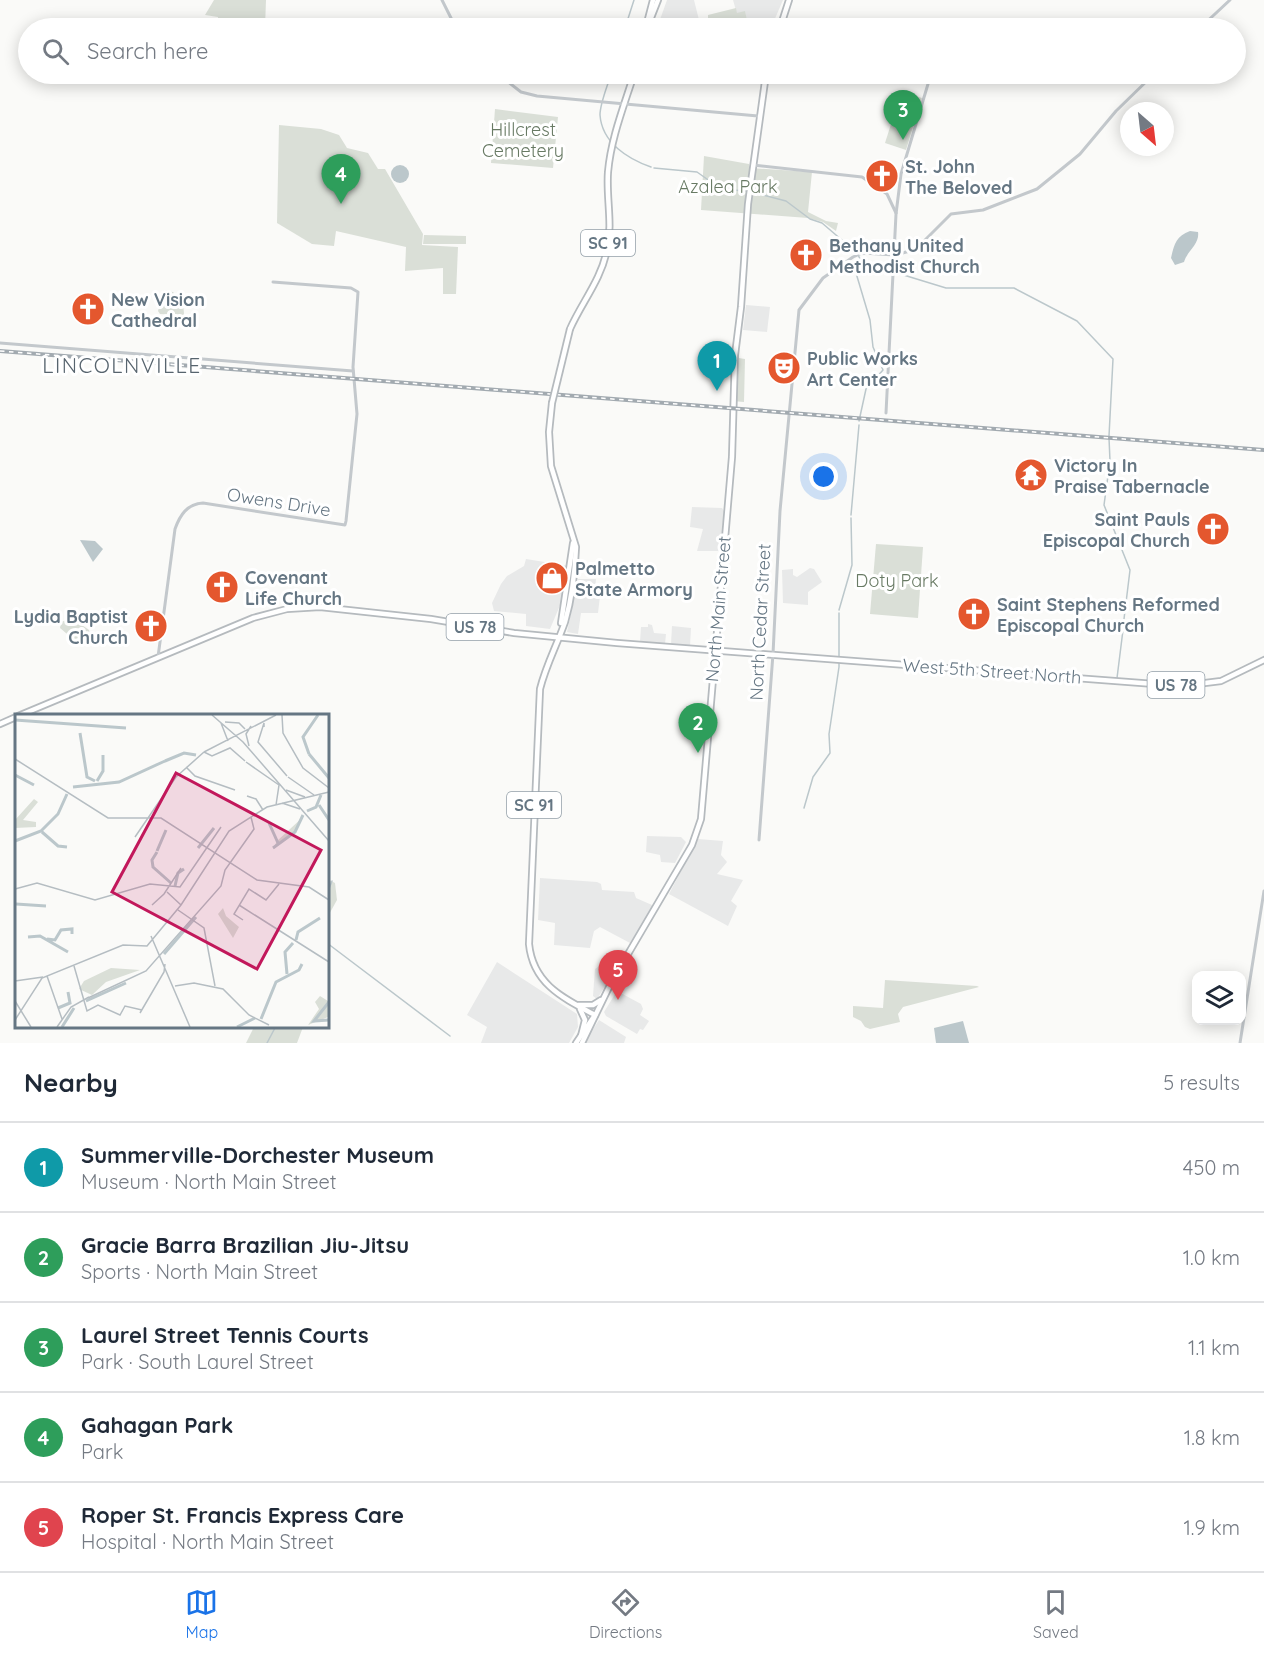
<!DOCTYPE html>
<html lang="en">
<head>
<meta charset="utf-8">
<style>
	:root { --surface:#fff; --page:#f2f2f3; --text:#1f2937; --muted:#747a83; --line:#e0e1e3; --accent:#1a73e8 }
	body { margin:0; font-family:Quicksand,sans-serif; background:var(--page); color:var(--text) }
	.controls { position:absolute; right:18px; bottom:18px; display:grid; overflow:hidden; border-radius:12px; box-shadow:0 3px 15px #0003 }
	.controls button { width:54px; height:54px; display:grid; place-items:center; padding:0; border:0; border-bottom:2px solid var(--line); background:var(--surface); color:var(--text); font:30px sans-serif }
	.compass { position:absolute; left:1120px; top:102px; width:54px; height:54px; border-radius:50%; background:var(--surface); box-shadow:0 3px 15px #0003; rotate:152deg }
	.you { position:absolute; left:824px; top:477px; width:21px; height:21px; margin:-15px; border:4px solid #fff; border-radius:50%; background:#1a73e8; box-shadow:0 0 0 9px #1a73e833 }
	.badge { display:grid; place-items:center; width:39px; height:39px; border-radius:50%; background:var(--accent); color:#fff; font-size:20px; font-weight:700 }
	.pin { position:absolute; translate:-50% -50px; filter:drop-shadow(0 2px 3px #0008) }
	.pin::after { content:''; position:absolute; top:32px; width:21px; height:18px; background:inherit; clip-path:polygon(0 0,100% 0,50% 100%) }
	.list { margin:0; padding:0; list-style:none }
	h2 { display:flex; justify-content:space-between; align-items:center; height:78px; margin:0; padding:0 24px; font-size:26px }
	h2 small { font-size:20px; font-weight:400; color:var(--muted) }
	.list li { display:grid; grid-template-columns:39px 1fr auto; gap:18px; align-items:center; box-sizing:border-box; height:90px; padding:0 24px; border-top:2px solid var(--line) }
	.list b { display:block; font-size:22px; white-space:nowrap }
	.list p { margin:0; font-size:20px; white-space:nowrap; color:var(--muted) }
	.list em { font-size:20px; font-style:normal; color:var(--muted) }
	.icon { flex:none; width:33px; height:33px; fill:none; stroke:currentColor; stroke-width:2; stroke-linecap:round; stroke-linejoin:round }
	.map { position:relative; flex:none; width:1264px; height:1043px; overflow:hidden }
	.search { position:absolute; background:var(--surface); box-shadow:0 3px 15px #0003; left:18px; right:18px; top:18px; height:66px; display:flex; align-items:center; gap:15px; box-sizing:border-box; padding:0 21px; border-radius:33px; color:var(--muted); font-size:22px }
	.sheet { height:528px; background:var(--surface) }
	nav { display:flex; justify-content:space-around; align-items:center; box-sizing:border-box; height:84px; border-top:2px solid var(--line); background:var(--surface); font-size:16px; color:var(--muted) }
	nav a { display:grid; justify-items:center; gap:3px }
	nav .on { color:var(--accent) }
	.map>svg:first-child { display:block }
</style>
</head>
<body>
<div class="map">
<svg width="1264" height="1043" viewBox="0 0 1264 1043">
	<rect width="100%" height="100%" fill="#fafaf8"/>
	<!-- built -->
	<g fill="#e8e9e9">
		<polygon points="667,0 694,0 701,28 657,28"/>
		<polygon points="733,0 783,0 774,21 759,28 749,28 745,12 737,14"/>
		<polygon points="746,305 770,307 767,332 743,330"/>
		<polygon points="692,507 722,508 724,511 720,551 697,551 703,529 690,527"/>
		<polygon points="526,559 569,566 561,603 550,629 526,626 526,614 494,611 492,603 501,584 507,576 524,566"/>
		<polygon points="810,568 814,569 822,582 808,592 808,605 783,603 782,570 793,569 793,575 797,577"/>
		<polygon points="578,579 596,579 595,589 600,596 598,613 581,613 578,634 567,632"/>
		<polygon points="648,624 652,625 654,633 666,634 665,644 640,642 641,627 648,627"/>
		<polygon points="672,626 691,628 690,646 671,644"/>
		<polygon points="647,836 681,837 686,842 675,863 661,862 660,855 646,852"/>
		<polygon points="698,839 723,841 721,855 727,862 717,874 743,880 731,901 737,906 728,926 669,894"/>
		<polygon points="540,878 597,882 601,884 602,890 634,892 636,898 652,905 652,908 630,943 600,927 594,931 590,948 554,945 555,923 538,920"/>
		<polygon points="607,961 616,962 618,966 597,999 593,996 595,969"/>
		<polygon points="497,962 577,1014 578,1027 569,1043 481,1043 487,1027 467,1015"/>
		<polygon points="617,991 641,1004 643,1009 640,1015 649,1021 643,1030 640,1029 637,1034 606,1016 604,1012"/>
		<polygon points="599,1020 626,1037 624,1043 584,1043"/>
	</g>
	<!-- green -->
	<g fill="#dadfd7">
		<polygon points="214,0 266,0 265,28 217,28 218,17 205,15"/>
		<polygon points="736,8 737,13 745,11 749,28 708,28 708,15"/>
		<polygon points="909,94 922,98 906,150 885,143 892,121"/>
		<polygon points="495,109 558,117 553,168 491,163"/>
		<polygon points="279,125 321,129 339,135 347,148 368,153 378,169 385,169 423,234 422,245 458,247 456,294 443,294 443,268 405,271 406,247 336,231 334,246 312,244 277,223"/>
		<polygon points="704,156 749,164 750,168 812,172 808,212 826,221 838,223 836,231 823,222 808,218 701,210"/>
		<polygon points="424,235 466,236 466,244 423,244"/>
		<path d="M163,290c15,0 21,12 21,25l-24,-1 -2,-3z"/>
		<polygon points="739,358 745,359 744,402 732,401"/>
		<polygon points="876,544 923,547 918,618 870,614"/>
		<path d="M72,618l17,12 1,8c-14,7 -20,-2 -30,-10l1,-6z"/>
		<polygon points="327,879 335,883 337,900 327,918"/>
		<polygon points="885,980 977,986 979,987 903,1007 898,1014 900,1022 870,1029 865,1027 861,1021 853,1017 853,1006 883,1008"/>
		<polygon points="254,1027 254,1026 303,1027 297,1043 246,1043"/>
	</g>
	<!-- water -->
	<g fill="#bbc7cb">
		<circle cx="400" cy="174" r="9"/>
		<path d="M1190,231l8,1c2,12 -11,19 -14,30l-9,3 -4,-7c3,-13 5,-22 19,-27z"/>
		<polygon points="80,540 95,541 103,549 93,562"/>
		<polygon points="963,1021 969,1043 936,1043 934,1028"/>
	</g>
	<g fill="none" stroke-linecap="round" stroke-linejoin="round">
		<!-- stream -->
		<g stroke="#bbc7cb" stroke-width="1.5">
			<polyline points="625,28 634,0"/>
			<path d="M611,74c-3,11 -11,29 -11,41 2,28 28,44 51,52"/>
			<polyline points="654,168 697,172 721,189 746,191"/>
			<polyline points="751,192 786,201 810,219 822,223 857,253 866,270 897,273 946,288 1014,288 1077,321 1113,359 1109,436"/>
			<polyline points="859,421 866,389 883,370 873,347 870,320 856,273 862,267"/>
			<polyline points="1109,438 1110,461 1104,505 1130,570 1124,619"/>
			<polyline points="851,515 859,425"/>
			<polyline points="839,610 852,565 851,518"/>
			<polyline points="1117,678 1124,622"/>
			<polyline points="804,808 813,777 830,753 829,734 839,667 839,613"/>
			<polyline points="327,894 332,881"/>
			<polyline points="327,943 450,1036"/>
			<polyline points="267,1043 276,1026"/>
		</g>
		<defs>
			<g id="major">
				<polyline points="647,23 653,0"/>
				<polyline points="647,28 658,0"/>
				<polyline points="780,28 789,0"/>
				<path d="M570,329c12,-27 31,-49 37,-79 6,-27 -1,-52 1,-78 3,-34 16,-66 26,-98"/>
				<path d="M552,403l-3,29 2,34 25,81c-1,25 -4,51 -11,75 -8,23 -19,43 -25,67l-11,255c4,40 34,54 66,71"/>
				<polyline points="561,623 573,543"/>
				<polyline points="18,716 253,618 287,609 320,607 431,619 514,633 617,643 1181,686 1221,681 1264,660"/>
				<polyline points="0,724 16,717"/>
				<polyline points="578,1005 593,1005 601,1000"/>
				<polyline points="580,1009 585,1020 581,1036"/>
				<polyline points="576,1043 595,1015"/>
				<polyline points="582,1043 611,983 692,845 701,819 732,457 735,355 741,307 748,204 766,74"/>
			</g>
		</defs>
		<!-- major casing -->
		<use href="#major" stroke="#b5babe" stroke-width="8"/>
		<!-- minor -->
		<g stroke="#c3c8cc" stroke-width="3">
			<polyline points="442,0 456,28"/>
			<polyline points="1200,28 1230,0"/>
			<polyline points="498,74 521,92 537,96 758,116"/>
			<polyline points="753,165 862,177 887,194 896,213"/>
			<polyline points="0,343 353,371"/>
			<polyline points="886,413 896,214 901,174 931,74"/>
			<path d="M158,657l17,-128c5,-14 12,-25 28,-26l142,22 1,-4 11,-107 -4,-47 5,-75 -7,-4 -78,-6"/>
			<polyline points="759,840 773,654 780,511 799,310 823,278 853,257 862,253 895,255 910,251 920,245 951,214 983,210 1037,189 1080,154 1116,111 1154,74"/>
			<polyline points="1240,1043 1264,891"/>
		</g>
		<!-- major -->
		<use href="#major" stroke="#fff" stroke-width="4.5"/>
		<defs>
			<polyline id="rail" points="0,351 1264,450"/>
		</defs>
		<!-- rail casing -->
		<use href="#rail" stroke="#a2aab0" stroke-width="4"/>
		<!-- rail -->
		<use href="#rail" stroke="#fff" stroke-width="1.5" stroke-dasharray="4.5" stroke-linecap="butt"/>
		<defs>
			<polyline id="major-bridge" points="552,403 570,329"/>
		</defs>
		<!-- major-bridge casing -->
		<use href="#major-bridge" stroke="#b5babe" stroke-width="8" stroke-linecap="butt"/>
		<!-- major-bridge -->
		<use href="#major-bridge" stroke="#fff" stroke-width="4.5"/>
	</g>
	<!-- icons -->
	<defs>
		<symbol id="church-disc" viewBox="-11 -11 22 22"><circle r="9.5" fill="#e4572e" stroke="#fff"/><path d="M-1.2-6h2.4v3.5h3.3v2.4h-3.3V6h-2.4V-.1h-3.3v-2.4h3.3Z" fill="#fff"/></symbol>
		<symbol id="theatre-disc" viewBox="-11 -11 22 22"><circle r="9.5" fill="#e4572e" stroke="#fff"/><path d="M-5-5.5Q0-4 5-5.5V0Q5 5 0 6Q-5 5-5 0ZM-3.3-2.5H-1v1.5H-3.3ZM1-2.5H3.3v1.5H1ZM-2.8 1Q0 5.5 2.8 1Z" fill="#fff"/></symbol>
		<symbol id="temple-disc" viewBox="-11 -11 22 22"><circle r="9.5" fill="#e4572e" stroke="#fff"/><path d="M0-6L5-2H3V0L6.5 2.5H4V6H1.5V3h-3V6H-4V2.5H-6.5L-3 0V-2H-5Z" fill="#fff"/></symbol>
		<symbol id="shop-disc" viewBox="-11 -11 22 22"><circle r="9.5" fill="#e4572e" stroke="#fff"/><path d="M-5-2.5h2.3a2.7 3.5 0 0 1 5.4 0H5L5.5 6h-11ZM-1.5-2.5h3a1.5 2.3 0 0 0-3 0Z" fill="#fff"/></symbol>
	</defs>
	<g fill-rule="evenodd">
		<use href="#church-disc" x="863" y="157" width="38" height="38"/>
		<use href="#church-disc" x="787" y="236" width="38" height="38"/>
		<use href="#church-disc" x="69" y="290" width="38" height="38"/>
		<use href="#theatre-disc" x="765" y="349" width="38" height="38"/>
		<use href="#temple-disc" x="1012" y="456" width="38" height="38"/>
		<use href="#church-disc" x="1194" y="510" width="38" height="38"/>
		<use href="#shop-disc" x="533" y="559" width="38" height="38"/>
		<use href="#church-disc" x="203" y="568" width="38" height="38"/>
		<use href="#church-disc" x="955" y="595" width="38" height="38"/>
		<use href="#church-disc" x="132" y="607" width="38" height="38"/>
	</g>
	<g text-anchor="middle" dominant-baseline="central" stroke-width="6" stroke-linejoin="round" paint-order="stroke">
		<!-- shield labels -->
		<g fill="#fff" stroke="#939fa8" stroke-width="1.5">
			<rect x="581" y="230" width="54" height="26" rx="4.5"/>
			<rect x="446.5" y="614" width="57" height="26" rx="4.5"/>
			<rect x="1147.5" y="672" width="57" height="26" rx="4.5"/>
			<rect x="507" y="792" width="54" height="26" rx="4.5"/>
		</g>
		<g font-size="16" font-weight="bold" fill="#657683">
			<text x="608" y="243">SC 91</text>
			<text x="475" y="627">US 78</text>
			<text x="1176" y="685">US 78</text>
			<text x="534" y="805">SC 91</text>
		</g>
		<!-- park labels -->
		<g font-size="18" fill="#687a64" stroke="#fff">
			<text x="523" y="129">Hillcrest<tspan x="523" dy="21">Cemetery</tspan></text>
			<text x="728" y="186">Azalea Park</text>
			<text x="897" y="580">Doty Park</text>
		</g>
		<!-- poi labels -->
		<g font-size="18" font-weight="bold" fill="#657683" stroke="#fff" text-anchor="start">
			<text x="905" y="166">St. John<tspan x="905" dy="21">The Beloved</tspan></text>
			<text x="829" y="245">Bethany United<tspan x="829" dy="21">Methodist Church</tspan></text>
			<text x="111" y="299">New Vision<tspan x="111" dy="21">Cathedral</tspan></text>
			<text x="807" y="358">Public Works<tspan x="807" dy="21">Art Center</tspan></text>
			<text x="1054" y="465">Victory In<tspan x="1054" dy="21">Praise Tabernacle</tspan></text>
			<text x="1190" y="519" text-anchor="end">Saint Pauls<tspan x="1190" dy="21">Episcopal Church</tspan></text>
			<text x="575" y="568">Palmetto<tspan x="575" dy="21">State Armory</tspan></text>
			<text x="245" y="577">Covenant<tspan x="245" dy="21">Life Church</tspan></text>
			<text x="997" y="604">Saint Stephens Reformed<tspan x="997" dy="21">Episcopal Church</tspan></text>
			<text x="128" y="616" text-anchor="end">Lydia Baptist<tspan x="128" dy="21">Church</tspan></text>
		</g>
		<!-- street labels -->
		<g font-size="18" fill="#657683" stroke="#fff">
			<text transform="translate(279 502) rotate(9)">Owens Drive</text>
			<text transform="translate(718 609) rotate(-85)">North Main Street</text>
			<text transform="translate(760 622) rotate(-87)">North Cedar Street</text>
			<text transform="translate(992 671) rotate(4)">West 5th Street North</text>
		</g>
		<!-- quarter labels -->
		<g font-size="21" letter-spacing="1.5" fill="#57646e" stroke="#fff">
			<text x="122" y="365">LINCOLNVILLE</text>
		</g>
	</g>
	<!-- overview -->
	<g transform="translate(15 714)">
		<rect width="314" height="314" fill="#fafaf8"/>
		<path d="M19,85l4,3 -15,18 13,2v5l-21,1v-8zM288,103l-9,17 -21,15 4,-8zM208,194l3,8 13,11 -6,11 -15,-24zM96,254l29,2 -34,12 -14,13 -13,-6 5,-8zM305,282l8,5v16l-20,8 11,-16 -4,-7z" fill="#dadfd7"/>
		<path fill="none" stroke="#bbc7cb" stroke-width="3" d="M0,6l111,8M65,19l7,44 8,4M294,40l20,24M294,40l-6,-17 15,-22M150,47l19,-8 12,2M0,61l19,10M82,67l6,-10v-16M58,73l46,-5 46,-21M304,91l10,15M292,97l9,-4 5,-12M254,109l9,20M27,118l16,14 9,1M0,127l26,-10 17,-17 9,-20M183,134l16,-20M258,134l22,-16 8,-17M142,137l9,-21M142,138l-5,8 1,7 18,16M160,172l3,-13 6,-4M1,190l30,2M13,223l12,-1 28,16M32,225l8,1 6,-10 11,-1v5M281,226l2,-8 22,-14M149,240l32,-37M272,260l-2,-22 8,-9M71,287l40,-18M314,288l-15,19 15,-1M43,294l12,-5 -2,-11M246,305l15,-37 23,-12 3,-6M47,313l12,-19M222,313l18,-9"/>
		<path fill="none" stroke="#b5bdc2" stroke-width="1.5" d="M197,1l31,27 86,99M267,1l1,18 20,35 26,20M210,8l14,1 6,6M206,9l7,18M249,13v-4l-6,19 29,34M234,32l-3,-12 5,-8M189,38l72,-37M189,38l8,4 18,-8 15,13M0,45l93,59h53l96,62 52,7 20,13M231,48l33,23 -3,20M171,53l9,9 40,14M273,63l26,18M271,76l19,7M232,82l9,3 7,11M267,89l18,6M120,123l41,-60 28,-25M0,175l22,-6 58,17 55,-16 30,3 41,-60M152,178l14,13M137,191l12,-11 17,-26M224,191l90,57M163,196l26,18 11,58M228,206l-9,-6 15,-25 17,11 13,-16M136,222l39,91M59,252l13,45 11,-6 22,10 5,-9 17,4M32,262l15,43M0,267l28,-4M160,272l19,-3 29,6 26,26 20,10M73,284l58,-27 75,-85 4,-16 29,-41 -3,-12M0,287l16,26M125,299l24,-41 1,-8M0,306l27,-42 81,-33 24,1 34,-41 48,-74 38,-24 62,-15M42,313l14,-20 18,-10"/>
		<path fill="#c2185b" fill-opacity="0.15" stroke="#c2185b" stroke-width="3" d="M161,59l145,77 -64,119 -145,-77z"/>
		<rect width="314" height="314" fill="none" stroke="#657683" stroke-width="3"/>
	</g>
</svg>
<div class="controls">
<button><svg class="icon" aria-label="layers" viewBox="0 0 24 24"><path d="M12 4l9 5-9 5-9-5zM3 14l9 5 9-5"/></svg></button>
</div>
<svg class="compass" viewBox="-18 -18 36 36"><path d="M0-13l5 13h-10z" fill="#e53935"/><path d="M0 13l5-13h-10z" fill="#747a83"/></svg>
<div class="you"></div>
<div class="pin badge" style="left:717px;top:391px;background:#0f9aa8">1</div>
<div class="pin badge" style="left:698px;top:753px;background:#2e9e5b">2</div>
<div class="pin badge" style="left:903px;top:140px;background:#2e9e5b">3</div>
<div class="pin badge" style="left:341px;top:204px;background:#2e9e5b">4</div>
<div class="pin badge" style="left:618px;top:1000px;background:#e0444e">5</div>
<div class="search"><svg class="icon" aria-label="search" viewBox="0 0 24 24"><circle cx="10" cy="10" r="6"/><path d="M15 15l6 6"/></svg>Search here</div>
</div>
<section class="sheet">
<h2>Nearby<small>5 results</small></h2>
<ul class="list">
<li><span class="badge" style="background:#0f9aa8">1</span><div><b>Summerville-Dorchester Museum</b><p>Museum · North Main Street</p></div><em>450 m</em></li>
<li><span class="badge" style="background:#2e9e5b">2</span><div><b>Gracie Barra Brazilian Jiu-Jitsu</b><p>Sports · North Main Street</p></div><em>1.0 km</em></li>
<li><span class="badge" style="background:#2e9e5b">3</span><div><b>Laurel Street Tennis Courts</b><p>Park · South Laurel Street</p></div><em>1.1 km</em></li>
<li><span class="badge" style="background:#2e9e5b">4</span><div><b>Gahagan Park</b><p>Park</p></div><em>1.8 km</em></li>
<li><span class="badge" style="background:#e0444e">5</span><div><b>Roper St. Francis Express Care</b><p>Hospital · North Main Street</p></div><em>1.9 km</em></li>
</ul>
</section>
<nav>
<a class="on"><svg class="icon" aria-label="map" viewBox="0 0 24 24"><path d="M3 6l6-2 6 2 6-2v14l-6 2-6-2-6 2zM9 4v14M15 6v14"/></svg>Map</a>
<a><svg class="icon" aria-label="directions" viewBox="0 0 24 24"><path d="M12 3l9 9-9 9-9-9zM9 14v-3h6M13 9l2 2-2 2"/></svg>Directions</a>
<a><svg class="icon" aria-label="saved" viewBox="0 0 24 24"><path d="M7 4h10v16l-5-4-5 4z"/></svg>Saved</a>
</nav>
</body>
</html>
